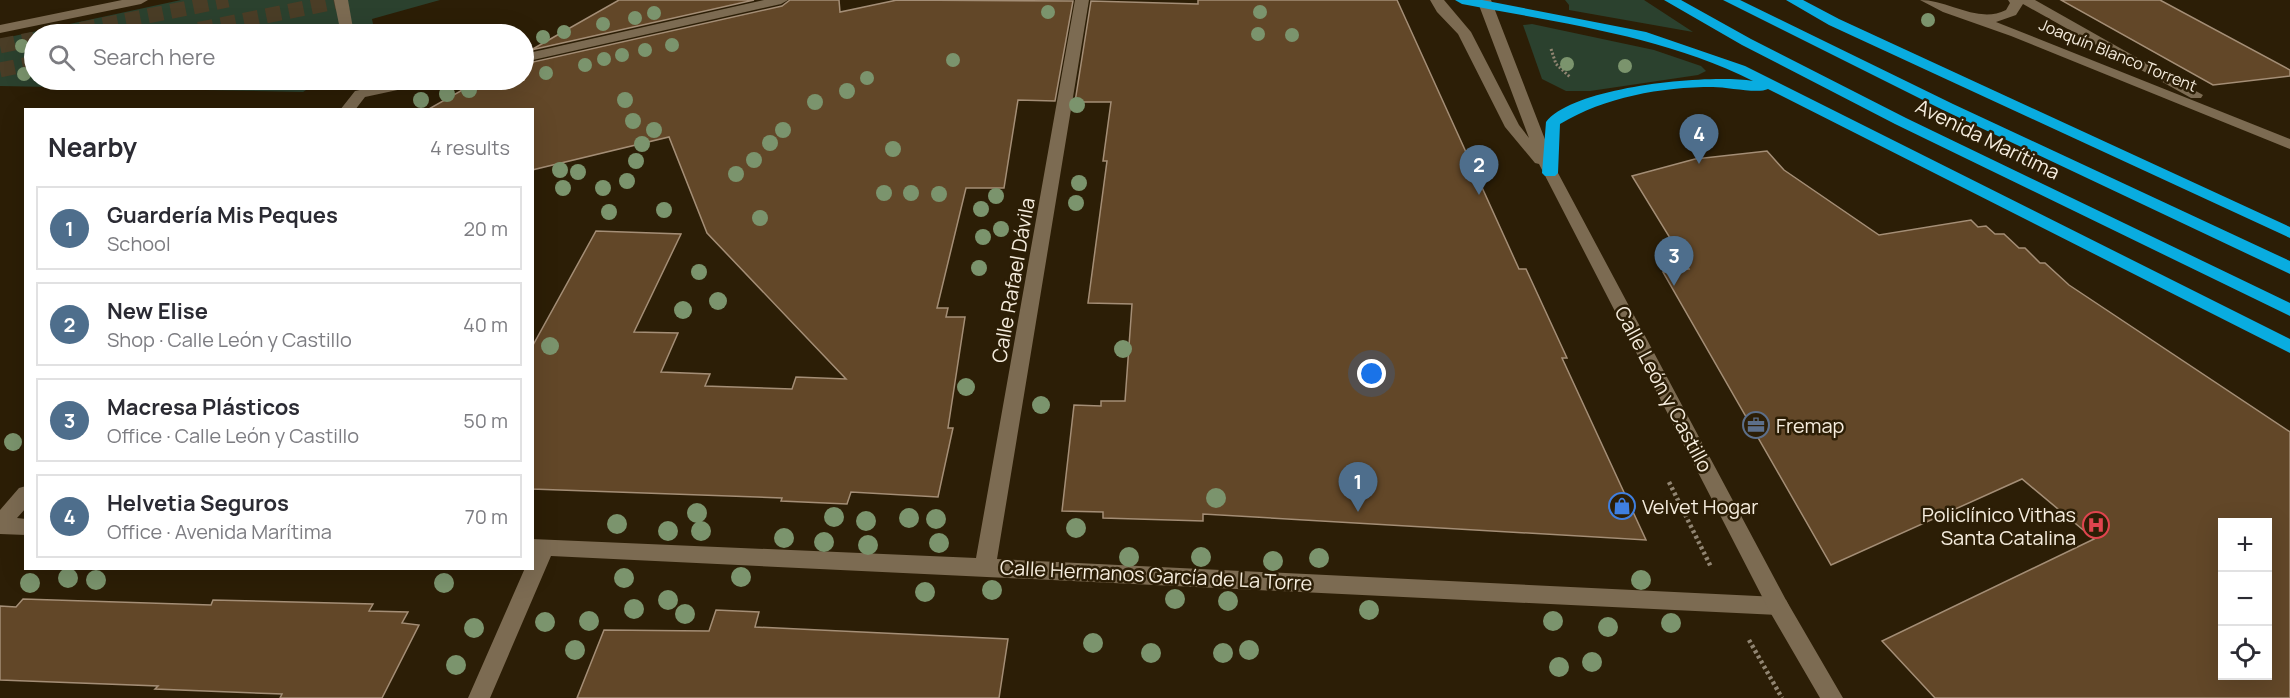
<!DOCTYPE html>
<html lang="en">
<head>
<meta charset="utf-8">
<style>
	:root { --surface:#fff; --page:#f2f2f3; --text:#2b2b33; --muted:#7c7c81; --line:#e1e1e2; --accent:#4e6e8c }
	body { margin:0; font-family:Manrope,sans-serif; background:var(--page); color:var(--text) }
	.controls { position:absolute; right:18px; bottom:18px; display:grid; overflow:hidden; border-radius:0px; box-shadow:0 6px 24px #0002 }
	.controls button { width:54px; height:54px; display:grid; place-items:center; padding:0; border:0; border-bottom:2px solid var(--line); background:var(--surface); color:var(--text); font:30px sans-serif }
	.you { position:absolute; left:1372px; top:374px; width:21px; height:21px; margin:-15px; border:4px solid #fff; border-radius:50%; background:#1a73e8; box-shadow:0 0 0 9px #1a73e833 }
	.badge { display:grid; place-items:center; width:39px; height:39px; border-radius:50%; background:var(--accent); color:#fff; font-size:20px; font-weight:700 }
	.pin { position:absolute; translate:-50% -50px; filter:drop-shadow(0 2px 3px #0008) }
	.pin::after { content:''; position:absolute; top:32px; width:21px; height:18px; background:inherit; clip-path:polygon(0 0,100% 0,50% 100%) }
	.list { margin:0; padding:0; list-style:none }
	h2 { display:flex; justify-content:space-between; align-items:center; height:78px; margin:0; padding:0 24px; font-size:26px }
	h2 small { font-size:20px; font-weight:400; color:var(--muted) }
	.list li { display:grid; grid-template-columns:39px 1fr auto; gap:18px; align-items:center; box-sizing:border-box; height:84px; margin:0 12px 12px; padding:0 12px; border:2px solid var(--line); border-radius:0px }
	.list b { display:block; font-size:22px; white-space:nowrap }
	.list p { margin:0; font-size:20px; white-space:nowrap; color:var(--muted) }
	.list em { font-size:20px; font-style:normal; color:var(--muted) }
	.icon { flex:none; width:33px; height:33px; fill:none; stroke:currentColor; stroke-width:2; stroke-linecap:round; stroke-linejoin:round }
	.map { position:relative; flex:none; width:2290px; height:698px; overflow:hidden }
	.search { position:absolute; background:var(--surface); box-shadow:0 6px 24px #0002; left:24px; top:24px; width:510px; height:66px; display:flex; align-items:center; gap:15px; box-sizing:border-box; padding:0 21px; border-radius:33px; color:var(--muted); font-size:22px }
	.panel { position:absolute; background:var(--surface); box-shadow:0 6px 24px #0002; left:24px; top:108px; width:510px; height:462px; border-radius:0px }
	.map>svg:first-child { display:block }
</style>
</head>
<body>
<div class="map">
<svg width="2290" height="698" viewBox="0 0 2290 698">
	<rect width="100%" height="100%" fill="#2c1e06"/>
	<!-- green -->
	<g fill="#2b412e">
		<polygon points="181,0 440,0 372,19 375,34 34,34 34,80 321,80 303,92 0,86 0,39"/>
		<polygon points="1565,0 1644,0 1693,32 1569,10 1569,5"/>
		<polygon points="1532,24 1654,50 1701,66 1706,71 1698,75 1590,91 1566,91 1542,79 1523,25"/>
	</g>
	<!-- building -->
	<g fill="#624728" stroke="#a48e76" stroke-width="1.5" fill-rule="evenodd">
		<polygon points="619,0 754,0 531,50"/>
		<polygon points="790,0 839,0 840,12 897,0 1073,1 1055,101 1018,100 1004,188 966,188 937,308 948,308 946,317 965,317 948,428 953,428 938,497 851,492 847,504 781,501 782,498 532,489 532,347 596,231 681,234 634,332 678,333 661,372 710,374 705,386 792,389 796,377 846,379 707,233 669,137 532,170 532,110 427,110 480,80 524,80 524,64 782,6"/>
		<polygon points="1198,0 1397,0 1519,269 1526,269 1567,358 1562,358 1646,540 1203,514 1203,521 1103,518 1103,512 1062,511 1074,405 1101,406 1101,401 1125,401 1132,304 1088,303 1107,161 1103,161 1111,102 1075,102 1091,1 1198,4"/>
		<polygon points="2061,0 2160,0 2290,70 2290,76 2213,85"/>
		<path d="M1767,151l17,19 95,65 92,-15 7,7 8,-1 9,8h9l15,14h6l15,15h5l24,22 221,147v266h-355l-53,-57 212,-102 -72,-60 -191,86 -168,-293 26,-3 -57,-93 63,-17zM2223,522h45v153h-45z"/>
		<polygon points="23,599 211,605 213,600 373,604 369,611 408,612 402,623 419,625 382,698 280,698 282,694 155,689 158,686 0,680 0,606 16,607"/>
		<polygon points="716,610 759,612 755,627 1008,639 999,698 577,698 604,630 709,631"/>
	</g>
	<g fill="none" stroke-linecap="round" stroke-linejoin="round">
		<!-- highway-tunnel -->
		<g stroke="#4a3d26" stroke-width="15" stroke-dasharray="15 8" stroke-linecap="butt">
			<polyline points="58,34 228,0"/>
			<polyline points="176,34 345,0"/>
			<polyline points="0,46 34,39"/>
			<polyline points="0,70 34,63"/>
		</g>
		<!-- path-far1 -->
		<polyline stroke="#918572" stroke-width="3" stroke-dasharray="2 2" stroke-linecap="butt" points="1551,49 1556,64 1570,77"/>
		<!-- path -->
		<g stroke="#918572" stroke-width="4.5" stroke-dasharray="3 3" stroke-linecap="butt">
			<polyline points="1669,482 1711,567"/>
			<polyline points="1749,640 1782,698"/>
		</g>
		<!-- street -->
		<g fill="#7c6b52" fill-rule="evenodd">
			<polygon points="122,0 148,0 141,4 0,33 0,25"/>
			<polygon points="334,0 348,0 354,34 341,34"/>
			<polygon points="764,0 788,0 781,4 524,62 524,54"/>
			<polygon points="1075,0 1089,0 997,559 1778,597 1786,600 1789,606 1786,612 1778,615 551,556 490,698 468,698 525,568 532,568 532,539 976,558"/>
			<path d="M1920,0c29,0 58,24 86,10l4,-7 -2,-3h27l168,95 -2,3h-10l-168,-94 -7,11 -20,7 294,117v10l-279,-113 -68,-24z"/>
			<polygon points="407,80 432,80 430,83 365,97 355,110 340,110 355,91"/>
			<polygon points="26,486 26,508 17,518 26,519 26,535 0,534 0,510 19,488"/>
		</g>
		<!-- secondary -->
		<polygon fill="#7c6b52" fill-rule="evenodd" points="1430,0 1444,0 1471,32 1519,125 1529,138 1477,0 1491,0 1558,173 1786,600 1843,698 1820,698 1770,612 1539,164 1535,163 1505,127 1458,34 1437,12"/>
		<!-- highway -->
		<g fill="#09ace0" fill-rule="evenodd">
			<path d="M1455,0h27l164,32 99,34 545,273v14l-522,-264c-10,5 -41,-2 -55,-2 -52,0 -108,10 -153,37l-2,49 -3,3h-10l-3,-3 4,-51c29,-36 163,-48 207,-41 -89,-45 -193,-58 -291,-77z"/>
			<polygon points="1664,0 1681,0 1751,39 1906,118 2290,303 2290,316 1895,124 1742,45"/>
			<polygon points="1723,0 1740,0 1953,104 2290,261 2290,274 1943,110"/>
			<polygon points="1786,0 1803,0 1839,19 2290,227 2290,238 1829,25"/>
		</g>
	</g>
	<!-- trees -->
	<g fill="#7b946d">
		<circle cx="1048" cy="12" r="7"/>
		<circle cx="1260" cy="12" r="7"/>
		<circle cx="654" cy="13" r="7"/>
		<circle cx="635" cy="18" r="7"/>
		<circle cx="1928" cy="20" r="7"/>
		<circle cx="603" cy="24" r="7"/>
		<circle cx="564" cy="32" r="7"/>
		<circle cx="1258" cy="34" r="7"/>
		<circle cx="1292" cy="35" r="7"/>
		<circle cx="543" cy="37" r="7"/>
		<circle cx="672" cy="45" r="7"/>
		<circle cx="22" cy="46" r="7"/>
		<circle cx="645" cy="50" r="7"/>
		<circle cx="622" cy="55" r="7"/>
		<circle cx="604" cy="59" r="7"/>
		<circle cx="953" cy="60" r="7"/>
		<circle cx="1567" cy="64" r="7"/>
		<circle cx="585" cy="65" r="7"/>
		<circle cx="1625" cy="66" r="7"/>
		<circle cx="546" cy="73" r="7"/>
		<circle cx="24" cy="74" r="7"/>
		<circle cx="867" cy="78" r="7"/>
		<circle cx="469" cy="90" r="8"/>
		<circle cx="847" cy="91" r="8"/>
		<circle cx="447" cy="94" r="8"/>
		<circle cx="421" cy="100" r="8"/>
		<circle cx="625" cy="100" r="8"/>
		<circle cx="815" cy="102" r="8"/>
		<circle cx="1077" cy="105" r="8"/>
		<circle cx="633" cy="121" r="8"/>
		<circle cx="654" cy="130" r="8"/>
		<circle cx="783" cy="130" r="8"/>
		<circle cx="770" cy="143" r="8"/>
		<circle cx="642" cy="144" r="8"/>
		<circle cx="893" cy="149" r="8"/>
		<circle cx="754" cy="160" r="8"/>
		<circle cx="636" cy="161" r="8"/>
		<circle cx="560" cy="170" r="8"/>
		<circle cx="578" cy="172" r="8"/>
		<circle cx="736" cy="174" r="8"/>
		<circle cx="627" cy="181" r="8"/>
		<circle cx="1079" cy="183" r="8"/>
		<circle cx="563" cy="188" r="8"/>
		<circle cx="603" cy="188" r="8"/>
		<circle cx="884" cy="193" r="8"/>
		<circle cx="911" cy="193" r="8"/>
		<circle cx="939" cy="194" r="8"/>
		<circle cx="996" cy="196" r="8"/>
		<circle cx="1076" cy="203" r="8"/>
		<circle cx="981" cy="209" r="8"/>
		<circle cx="664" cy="210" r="8"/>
		<circle cx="609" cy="212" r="8"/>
		<circle cx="760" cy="218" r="8"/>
		<circle cx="1001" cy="229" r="8"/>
		<circle cx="983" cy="237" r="8"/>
		<circle cx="979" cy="268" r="8"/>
		<circle cx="699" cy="272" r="8"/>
		<circle cx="718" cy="301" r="9"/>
		<circle cx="683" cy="310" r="9"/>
		<circle cx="550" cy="346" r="9"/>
		<circle cx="1123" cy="349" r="9"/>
		<circle cx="966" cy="387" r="9"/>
		<circle cx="1041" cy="405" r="9"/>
		<circle cx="13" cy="442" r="9"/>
		<circle cx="1216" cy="498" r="10"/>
		<circle cx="697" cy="513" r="10"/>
		<circle cx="834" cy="517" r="10"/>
		<circle cx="909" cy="518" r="10"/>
		<circle cx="936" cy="519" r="10"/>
		<circle cx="866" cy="521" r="10"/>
		<circle cx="617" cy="524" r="10"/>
		<circle cx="1076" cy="528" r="10"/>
		<circle cx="668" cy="531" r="10"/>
		<circle cx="701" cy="531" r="10"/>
		<circle cx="784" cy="538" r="10"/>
		<circle cx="824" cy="542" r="10"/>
		<circle cx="939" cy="543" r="10"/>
		<circle cx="868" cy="545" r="10"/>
		<circle cx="1129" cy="557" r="10"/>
		<circle cx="1201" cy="557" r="10"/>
		<circle cx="1319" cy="558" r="10"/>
		<circle cx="1273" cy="561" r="10"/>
		<circle cx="741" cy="577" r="10"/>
		<circle cx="68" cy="578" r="10"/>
		<circle cx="624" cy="578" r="10"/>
		<circle cx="96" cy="580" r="10"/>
		<circle cx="1641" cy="580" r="10"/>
		<circle cx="30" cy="583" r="10"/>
		<circle cx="444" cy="583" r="10"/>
		<circle cx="992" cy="590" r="10"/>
		<circle cx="925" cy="592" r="10"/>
		<circle cx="1175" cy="599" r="10"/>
		<circle cx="668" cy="600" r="10"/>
		<circle cx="1228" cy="601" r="10"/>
		<circle cx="634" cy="609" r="10"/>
		<circle cx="1369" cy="610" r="10"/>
		<circle cx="685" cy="614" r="10"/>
		<circle cx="589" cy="621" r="10"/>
		<circle cx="1553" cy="621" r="10"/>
		<circle cx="545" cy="622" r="10"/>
		<circle cx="1671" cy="623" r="10"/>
		<circle cx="1608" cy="627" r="10"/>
		<circle cx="474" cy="628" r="10"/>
		<circle cx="1093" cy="643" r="10"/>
		<circle cx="575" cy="650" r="10"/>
		<circle cx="1249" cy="650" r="10"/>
		<circle cx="1151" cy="653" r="10"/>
		<circle cx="1223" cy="653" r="10"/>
		<circle cx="1592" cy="662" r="10"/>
		<circle cx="456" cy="665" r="10"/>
		<circle cx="1559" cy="667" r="10"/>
	</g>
	<!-- icons -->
	<defs>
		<symbol id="office-ring" viewBox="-11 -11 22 22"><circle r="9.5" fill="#2c1e06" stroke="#5c6f8a" stroke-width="1.5"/><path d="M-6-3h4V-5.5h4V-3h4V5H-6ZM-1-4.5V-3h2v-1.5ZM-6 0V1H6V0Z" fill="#5c6f8a"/></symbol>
		<symbol id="shop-ring" viewBox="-11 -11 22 22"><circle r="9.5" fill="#2c1e06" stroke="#3f7fe0" stroke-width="1.5"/><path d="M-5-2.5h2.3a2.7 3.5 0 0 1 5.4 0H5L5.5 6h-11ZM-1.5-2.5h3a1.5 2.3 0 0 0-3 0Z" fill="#3f7fe0"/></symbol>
		<symbol id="hospital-ring" viewBox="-11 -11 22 22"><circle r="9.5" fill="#2c1e06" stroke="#e0444e" stroke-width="1.5"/><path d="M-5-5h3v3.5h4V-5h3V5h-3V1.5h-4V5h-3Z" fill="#e0444e"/></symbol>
	</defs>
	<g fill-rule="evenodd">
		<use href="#office-ring" x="1741" y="410" width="30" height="30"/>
		<use href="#shop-ring" x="1607" y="491" width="30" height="30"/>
		<use href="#hospital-ring" x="2081" y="510" width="30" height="30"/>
	</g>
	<g text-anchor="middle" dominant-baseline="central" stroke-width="5" stroke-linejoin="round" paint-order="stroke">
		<!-- far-street labels -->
		<g font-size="16" fill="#f6edde" stroke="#2c1e06">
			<text transform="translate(2118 55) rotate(22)">Joaquín Blanco Torrent</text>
		</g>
		<!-- street labels -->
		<g font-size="20" fill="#f6edde" stroke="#2c1e06">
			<text transform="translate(1988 139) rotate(26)">Avenida Marítima</text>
			<text transform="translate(1013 280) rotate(-80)">Calle Rafael Dávila</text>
			<text transform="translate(1664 389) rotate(62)">Calle León y Castillo</text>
			<text transform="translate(1156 575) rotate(3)">Calle Hermanos García de La Torre</text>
		</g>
		<!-- poi labels -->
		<g font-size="20" fill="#f6edde" stroke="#2c1e06" text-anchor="start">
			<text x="1776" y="425">Fremap</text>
			<text x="1642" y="506">Velvet Hogar</text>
			<text x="2076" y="514" text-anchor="end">Policlínico Vithas<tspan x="2076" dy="23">Santa Catalina</tspan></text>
		</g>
	</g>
</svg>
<div class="controls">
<button>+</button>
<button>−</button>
<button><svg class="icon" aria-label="locate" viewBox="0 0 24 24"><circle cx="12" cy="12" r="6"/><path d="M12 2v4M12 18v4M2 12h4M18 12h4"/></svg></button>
</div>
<div class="you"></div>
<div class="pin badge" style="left:1358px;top:512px">1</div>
<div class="pin badge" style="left:1479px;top:195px">2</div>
<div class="pin badge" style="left:1674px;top:286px">3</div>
<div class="pin badge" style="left:1699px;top:164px">4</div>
<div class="search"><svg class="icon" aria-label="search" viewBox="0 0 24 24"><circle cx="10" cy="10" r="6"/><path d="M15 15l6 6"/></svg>Search here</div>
<section class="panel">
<h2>Nearby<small>4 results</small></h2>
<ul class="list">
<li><span class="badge">1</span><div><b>Guardería Mis Peques</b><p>School</p></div><em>20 m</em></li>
<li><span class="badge">2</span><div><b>New Elise</b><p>Shop · Calle León y Castillo</p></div><em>40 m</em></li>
<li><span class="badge">3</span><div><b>Macresa Plásticos</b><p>Office · Calle León y Castillo</p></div><em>50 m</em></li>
<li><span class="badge">4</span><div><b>Helvetia Seguros</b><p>Office · Avenida Marítima</p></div><em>70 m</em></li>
</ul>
</section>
</div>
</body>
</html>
